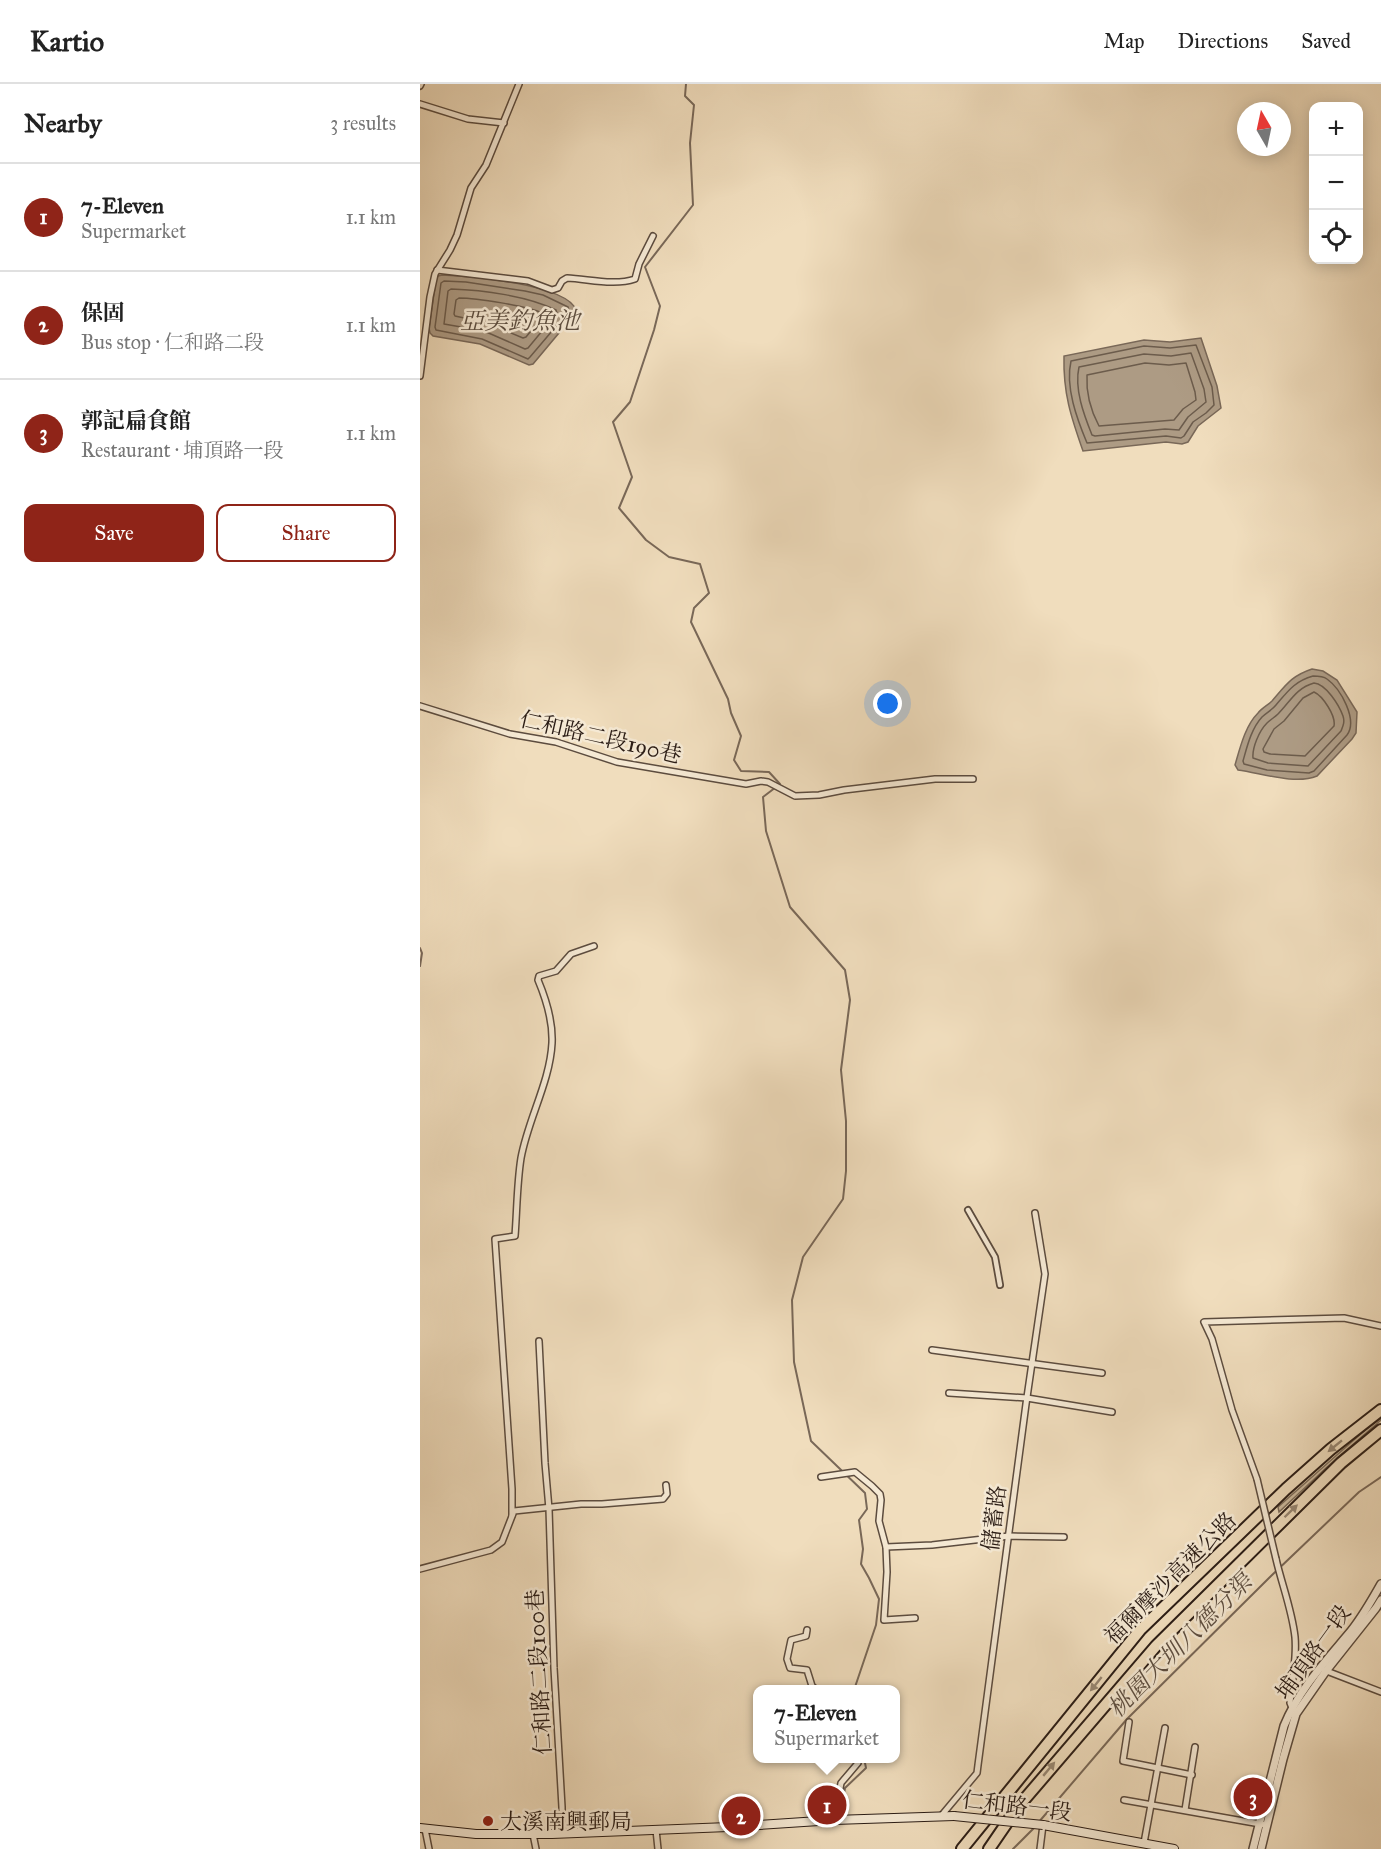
<!DOCTYPE html>
<html lang="en">
<head>
<meta charset="utf-8">
<style>
	:root { --surface:#fff; --page:#f2f2f2; --text:#222; --muted:#767676; --line:#e0e0e0; --accent:#8f2418 }
	body { margin:0; font-family:"IM FELL Great Primer","Noto Serif TC",serif; background:var(--page); color:var(--text) }
	.controls { position:absolute; right:18px; top:18px; display:grid; overflow:hidden; border-radius:12px; box-shadow:0 3px 15px #0003 }
	.controls button { width:54px; height:54px; display:grid; place-items:center; padding:0; border:0; border-bottom:2px solid var(--line); background:var(--surface); color:var(--text); font:30px sans-serif }
	.compass { position:absolute; left:817px; top:18px; width:54px; height:54px; border-radius:50%; background:var(--surface); box-shadow:0 3px 15px #0003; rotate:351deg }
	.you { position:absolute; left:468px; top:620px; width:21px; height:21px; margin:-15px; border:4px solid #fff; border-radius:50%; background:#1a73e8; box-shadow:0 0 0 9px #1a73e833 }
	.badge { display:grid; place-items:center; width:39px; height:39px; border-radius:50%; background:var(--accent); color:#fff; font-size:20px; font-weight:700 }
	.pin { position:absolute; translate:-50% -50%; border:3px solid #fff; box-shadow:0 2px 6px #0006 }
	.popup { position:absolute; left:333px; top:1601px; width:147px; height:78px; box-sizing:border-box; display:grid; place-content:center; border-radius:12px; background:var(--surface); filter:drop-shadow(0 2px 4px #0005); font-size:20px; white-space:nowrap; color:var(--muted) }
	.popup b { font-size:22px; color:var(--text) }
	.popup::after { content:''; position:absolute; left:50%; top:100%; margin-left:-12px; border:12px solid transparent; border-top-color:var(--surface) }
	.list { margin:0; padding:0; list-style:none }
	h2 { display:flex; justify-content:space-between; align-items:center; height:78px; margin:0; padding:0 24px; font-size:26px }
	h2 small { font-size:20px; font-weight:400; color:var(--muted) }
	.list li { display:grid; grid-template-columns:39px 1fr auto; gap:18px; align-items:center; box-sizing:border-box; height:108px; padding:0 24px; border-top:2px solid var(--line) }
	.list b { display:block; font-size:22px; white-space:nowrap }
	.list p { margin:0; font-size:20px; white-space:nowrap; color:var(--muted) }
	.list em { font-size:20px; font-style:normal; color:var(--muted) }
	.actions { display:flex; gap:12px; padding:18px 24px }
	.actions a { flex:1; padding:14px 0; border:2px solid var(--accent); border-radius:12px; text-align:center; font-size:21px; color:var(--accent) }
	.actions .main { background:var(--accent); color:#fff }
	.icon { flex:none; width:33px; height:33px; fill:none; stroke:currentColor; stroke-width:2; stroke-linecap:round; stroke-linejoin:round }
	.map { position:relative; flex:none; width:961px; height:1765px; overflow:hidden }
	header { display:flex; align-items:center; gap:36px; box-sizing:border-box; height:84px; padding:0 30px; background:var(--surface); border-bottom:2px solid var(--line) }
	header strong { font-size:28px }
	nav { display:flex; gap:33px; margin-inline-start:auto; font-size:21px }
	main { display:flex }
	aside { flex:1; background:var(--surface) }
	.map>svg:first-child { display:block }
</style>
</head>
<body>
<header>
<strong>Kartio</strong>
<nav><a>Map</a><a>Directions</a><a>Saved</a></nav>
</header>
<main>
<aside>
<h2>Nearby<small>3 results</small></h2>
<ul class="list">
<li><span class="badge">1</span><div><b>7-Eleven</b><p>Supermarket</p></div><em>1.1 km</em></li>
<li><span class="badge">2</span><div><b>保固</b><p>Bus stop · 仁和路二段</p></div><em>1.1 km</em></li>
<li><span class="badge">3</span><div><b>郭記扁食館</b><p>Restaurant · 埔頂路一段</p></div><em>1.1 km</em></li>
</ul>
<div class="actions"><a class="main">Save</a><a>Share</a></div>
</aside>
<div class="map">
<svg width="961" height="1765" viewBox="0 0 961 1765">
	<rect width="100%" height="100%" fill="#f0ddbd"/>
	<filter id="stains"><feTurbulence type="fractalNoise" baseFrequency=".00333" numOctaves="4"/><feColorMatrix values="0 0 0 0 .2 0 0 0 0 .09 0 0 0 0 .02 0 0 0 .5 -.17"/></filter>
	<radialGradient id="worn" r=".72"><stop offset=".6" stop-color="#630" stop-opacity="0"/><stop offset="1" stop-color="#630" stop-opacity=".3"/></radialGradient>
	<!-- green -->
	<polygon fill="#cebca0" stroke="#7c6c5a" stroke-width="1.5" points="961,1332 961,1336 906,1384 859,1428 858,1423"/>
	<!-- water -->
	<g fill="#ad9b84" stroke="#796858" stroke-width="1.5">
		<path d="M22,191c26,1 125,9 134,35l-2,5 -41,49 -4,1 -49,-21 -47,-8 -3,-3 -1,-5 7,-48 2,-4z"/>
		<path d="M781,254l16,48 4,22 -23,18 -10,16 -6,2 -16,-2 -83,9c-12,-34 -20,-58 -19,-95l80,-16 26,2z"/>
		<path d="M892,585l11,2 14,9 20,32 -1,21 -4,6 -35,37c-22,9 -56,-3 -79,-6l-3,-5c5,-17 10,-39 23,-52 4,-5 10,-8 14,-12 14,-16 19,-25 40,-32z"/>
	</g>
	<g fill="none" stroke-linecap="round" stroke-linejoin="round">
		<!-- shore -->
		<g stroke="#6c5c4c" stroke-width="1.5">
			<polygon points="24,197 46,198 105,207 123,211 148,223 149,227 110,273 108,275 62,255 16,246 15,243 21,199"/>
			<path d="M31,205c32,1 77,7 105,21l1,3 -29,35 -3,1 -41,-18 -40,-7 4,-33z"/>
			<path d="M39,214c17,0 69,8 83,15l1,3 -17,21 -3,1 -36,-15 -32,-7 -1,-2 2,-14z"/>
			<path d="M776,261l16,42 2,18 -8,8 -13,9 -9,14 -3,2 -15,-2 -79,7c-10,-24 -22,-56 -16,-82l73,-15 26,2z"/>
			<path d="M771,269l13,36 2,13 -18,15 -9,13 -14,-1 -70,7 -3,-1c-8,-20 -18,-46 -13,-68l65,-13 27,2z"/>
			<path d="M725,279l24,2 17,-2 9,29 1,8 -13,9 -9,11 -75,6c-8,-15 -13,-34 -12,-51z"/>
			<path d="M893,592c5,0 10,0 14,3 14,10 31,41 20,56l-33,36 -5,2 -42,-3 -23,-6 -1,-3c4,-14 8,-32 19,-44 4,-4 10,-7 14,-12 12,-14 19,-24 37,-29z"/>
			<path d="M894,599c12,1 25,22 29,33 2,6 0,10 -2,15l-33,35 -40,-3 -15,-5c-1,-10 6,-27 14,-35 3,-3 8,-6 11,-9 12,-12 18,-26 36,-31z"/>
			<path d="M894,608c9,4 22,24 20,34l-29,30 -35,-2 -6,-2 -1,-3 11,-20 10,-8 19,-23z"/>
		</g>
		<!-- stream -->
		<g stroke="#796858" stroke-width="2">
			<polyline points="266,0 265,12 274,21 270,59 273,121 225,183 240,222 234,246 210,318 193,338 212,393 199,424 226,456 249,473 280,480 289,509 274,524 271,538 308,615 311,629 321,652 314,676 321,687 349,688 360,700 343,713 346,747 370,823 425,886 430,916 421,986 426,1037 426,1087 423,1115 383,1173 372,1216 374,1278 391,1357 445,1409 447,1425 439,1436 443,1465 441,1480 449,1494 459,1515 456,1541 434,1606"/>
			<polyline points="0,864 2,869 0,882"/>
			<polyline points="421,1725 425,1704 446,1684 444,1674"/>
			<polyline points="618,1739 707,1635 851,1492 939,1408 961,1393"/>
			<polyline points="593,1765 614,1744"/>
		</g>
		<defs>
			<polyline id="pedestrian" points="548,1126 575,1173 580,1201"/>
			<g id="minor">
				<polyline points="0,2 1,0"/>
				<polyline points="0,20 48,35 84,39"/>
				<path d="M17,186l91,11 24,9 6,-2 4,-7 5,-3c22,1 47,8 68,1l4,-15 14,-28"/>
				<polyline points="0,292 10,213 15,190 30,166 37,151 51,104 66,81 99,0"/>
				<polyline points="0,622 90,650 136,658 197,678 326,700 341,697 348,698 375,712 399,711 424,706 515,695 553,695"/>
				<polyline points="119,1257 125,1379 129,1425 134,1584 142,1723 142,1750"/>
				<polyline points="512,1266 682,1289"/>
				<polyline points="529,1309 607,1314 692,1328"/>
				<polyline points="401,1393 435,1388 452,1402 460,1410 461,1416 459,1437 466,1463 467,1488 464,1536 495,1534"/>
				<polyline points="837,1395 812,1326 792,1255 784,1238 924,1234 961,1242"/>
				<path d="M92,1431v-26l-17,-250 20,-3c2,-26 2,-53 6,-78 7,-39 29,-76 31,-115 1,-22 -6,-44 -14,-63l1,-4 17,-5 15,-17 23,-8"/>
				<polyline points="466,1463 512,1461 589,1452 644,1453"/>
				<path d="M856,1475c6,26 16,51 19,78 2,21 -3,45 -5,66l3,7"/>
				<polyline points="0,1485 71,1466 82,1458 94,1427 161,1420 182,1420 243,1415 247,1410 246,1401"/>
				<polyline points="387,1546 386,1552 371,1556 367,1575 370,1584 387,1586 392,1602 397,1606"/>
				<polyline points="904,1586 961,1608"/>
				<polyline points="709,1638 703,1677 772,1691"/>
				<polyline points="704,1716 846,1741"/>
				<polyline points="765,1726 775,1663"/>
				<polyline points="521,1732 557,1689 558,1681 606,1320 625,1190 615,1129"/>
				<polyline points="414,1736 421,1699 438,1679 438,1674"/>
				<polyline points="5,1745 9,1765"/>
				<polyline points="236,1746 238,1765"/>
				<polyline points="113,1750 116,1765"/>
				<polyline points="724,1759 745,1644"/>
				<polyline points="620,1765 623,1741"/>
			</g>
			<g id="tertiary">
				<path d="M833,1765l31,-123c15,-37 42,-65 67,-95 12,-15 21,-31 30,-47"/>
				<polyline points="841,1765 863,1675 876,1630 906,1587 956,1524 961,1516"/>
			</g>
			<g id="secondary">
				<polyline points="623,1741 754,1765"/>
				<polyline points="0,1744 56,1750 132,1750 308,1743 414,1736 534,1732"/>
			</g>
			<g id="motorway">
				<polyline points="542,1765 720,1546 866,1405 911,1365 961,1326"/>
				<polyline points="569,1765 597,1724 736,1562 921,1379 961,1346"/>
			</g>
		</defs>
		<!-- pedestrian casing -->
		<use href="#pedestrian" stroke="#5c4c3f" stroke-width="8"/>
		<!-- minor casing -->
		<use href="#minor" stroke="#5c4c3f" stroke-width="8"/>
		<!-- tertiary casing -->
		<use href="#tertiary" stroke="#5c4c3f" stroke-width="10"/>
		<!-- secondary casing -->
		<use href="#secondary" stroke="#2a1c15" stroke-width="10"/>
		<!-- motorway casing -->
		<use href="#motorway" stroke="#2a1c15" stroke-width="14"/>
		<!-- pedestrian -->
		<use href="#pedestrian" stroke="#f5e9d4" stroke-width="4.5"/>
		<!-- minor -->
		<use href="#minor" stroke="#f5e9d4" stroke-width="5"/>
		<!-- tertiary -->
		<use href="#tertiary" stroke="#f5e9d4" stroke-width="7"/>
		<!-- secondary -->
		<use href="#secondary" stroke="#f5e9d4" stroke-width="8"/>
		<!-- motorway -->
		<use href="#motorway" stroke="#f0ddbd" stroke-width="10"/>
		<defs>
			<polyline id="minor-bridge" points="837,1395 856,1475"/>
			<polyline id="secondary-bridge" points="534,1732 623,1741"/>
		</defs>
		<!-- minor-bridge casing -->
		<use href="#minor-bridge" stroke="#5c4c3f" stroke-width="8" stroke-linecap="butt"/>
		<!-- secondary-bridge casing -->
		<use href="#secondary-bridge" stroke="#2a1c15" stroke-width="10" stroke-linecap="butt"/>
		<!-- minor-bridge -->
		<use href="#minor-bridge" stroke="#f5e9d4" stroke-width="5"/>
		<!-- secondary-bridge -->
		<use href="#secondary-bridge" stroke="#f5e9d4" stroke-width="8"/>
	</g>
	<!-- one-way arrows -->
	<defs><path id="oneway-solid" d="M-6-.8H1V-3.2L6.5 0L1 3.2V.8H-6Z" transform="scale(1.5)"/></defs>
	<g fill="#978671">
		<use href="#oneway-solid" transform="translate(915 1362) rotate(141)"/>
		<use href="#oneway-solid" transform="translate(871 1427) rotate(-44)"/>
		<use href="#oneway-solid" transform="translate(676 1600) rotate(129)"/>
		<use href="#oneway-solid" transform="translate(629 1685) rotate(-50)"/>
	</g>
	<!-- markers -->
	<circle fill="#8f2418" stroke="#f5e9d4" stroke-width="2" cx="68" cy="1737" r="6"/>
	<g text-anchor="middle" dominant-baseline="central" stroke-width="5" stroke-linejoin="round" paint-order="stroke">
		<!-- street labels -->
		<g font-size="22" fill="#2a1c15" stroke="#f5e9d4">
			<text transform="translate(181 653) rotate(13)">仁和路二段190巷</text>
			<text transform="translate(574 1434) rotate(-83)">儲蓄路</text>
			<text transform="translate(750 1494) rotate(-45)">福爾摩沙高速公路</text>
			<text transform="translate(893 1568) rotate(-54)">埔頂路一段</text>
			<text transform="translate(119 1588) rotate(-93)">仁和路二段100巷</text>
			<text transform="translate(597 1722) rotate(7)">仁和路一段</text>
		</g>
		<!-- poi labels -->
		<g font-size="22" fill="#2a1c15" stroke="#f5e9d4" text-anchor="start">
			<text x="80" y="1737">大溪南興郵局</text>
		</g>
		<!-- water labels -->
		<g font-size="24" font-style="italic" fill="#5e4f41" stroke="#f5e9d4">
			<text x="100" y="237">亞美釣魚池</text>
			<text transform="translate(760 1561) rotate(-45)">桃園大圳八德分渠</text>
		</g>
	</g>
	<rect width="100%" height="100%" filter="url(#stains)"/>
	<rect width="100%" height="100%" fill="url(#worn)"/>
</svg>
<div class="controls">
<button>+</button>
<button>−</button>
<button><svg class="icon" aria-label="locate" viewBox="0 0 24 24"><circle cx="12" cy="12" r="6"/><path d="M12 2v4M12 18v4M2 12h4M18 12h4"/></svg></button>
</div>
<svg class="compass" viewBox="-18 -18 36 36"><path d="M0-13l5 13h-10z" fill="#e53935"/><path d="M0 13l5-13h-10z" fill="#767676"/></svg>
<div class="you"></div>
<div class="pin badge" style="left:407px;top:1721px">1</div>
<div class="popup"><b>7-Eleven</b>Supermarket</div>
<div class="pin badge" style="left:321px;top:1732px">2</div>
<div class="pin badge" style="left:833px;top:1713px">3</div>
</div>
</main>
</body>
</html>
